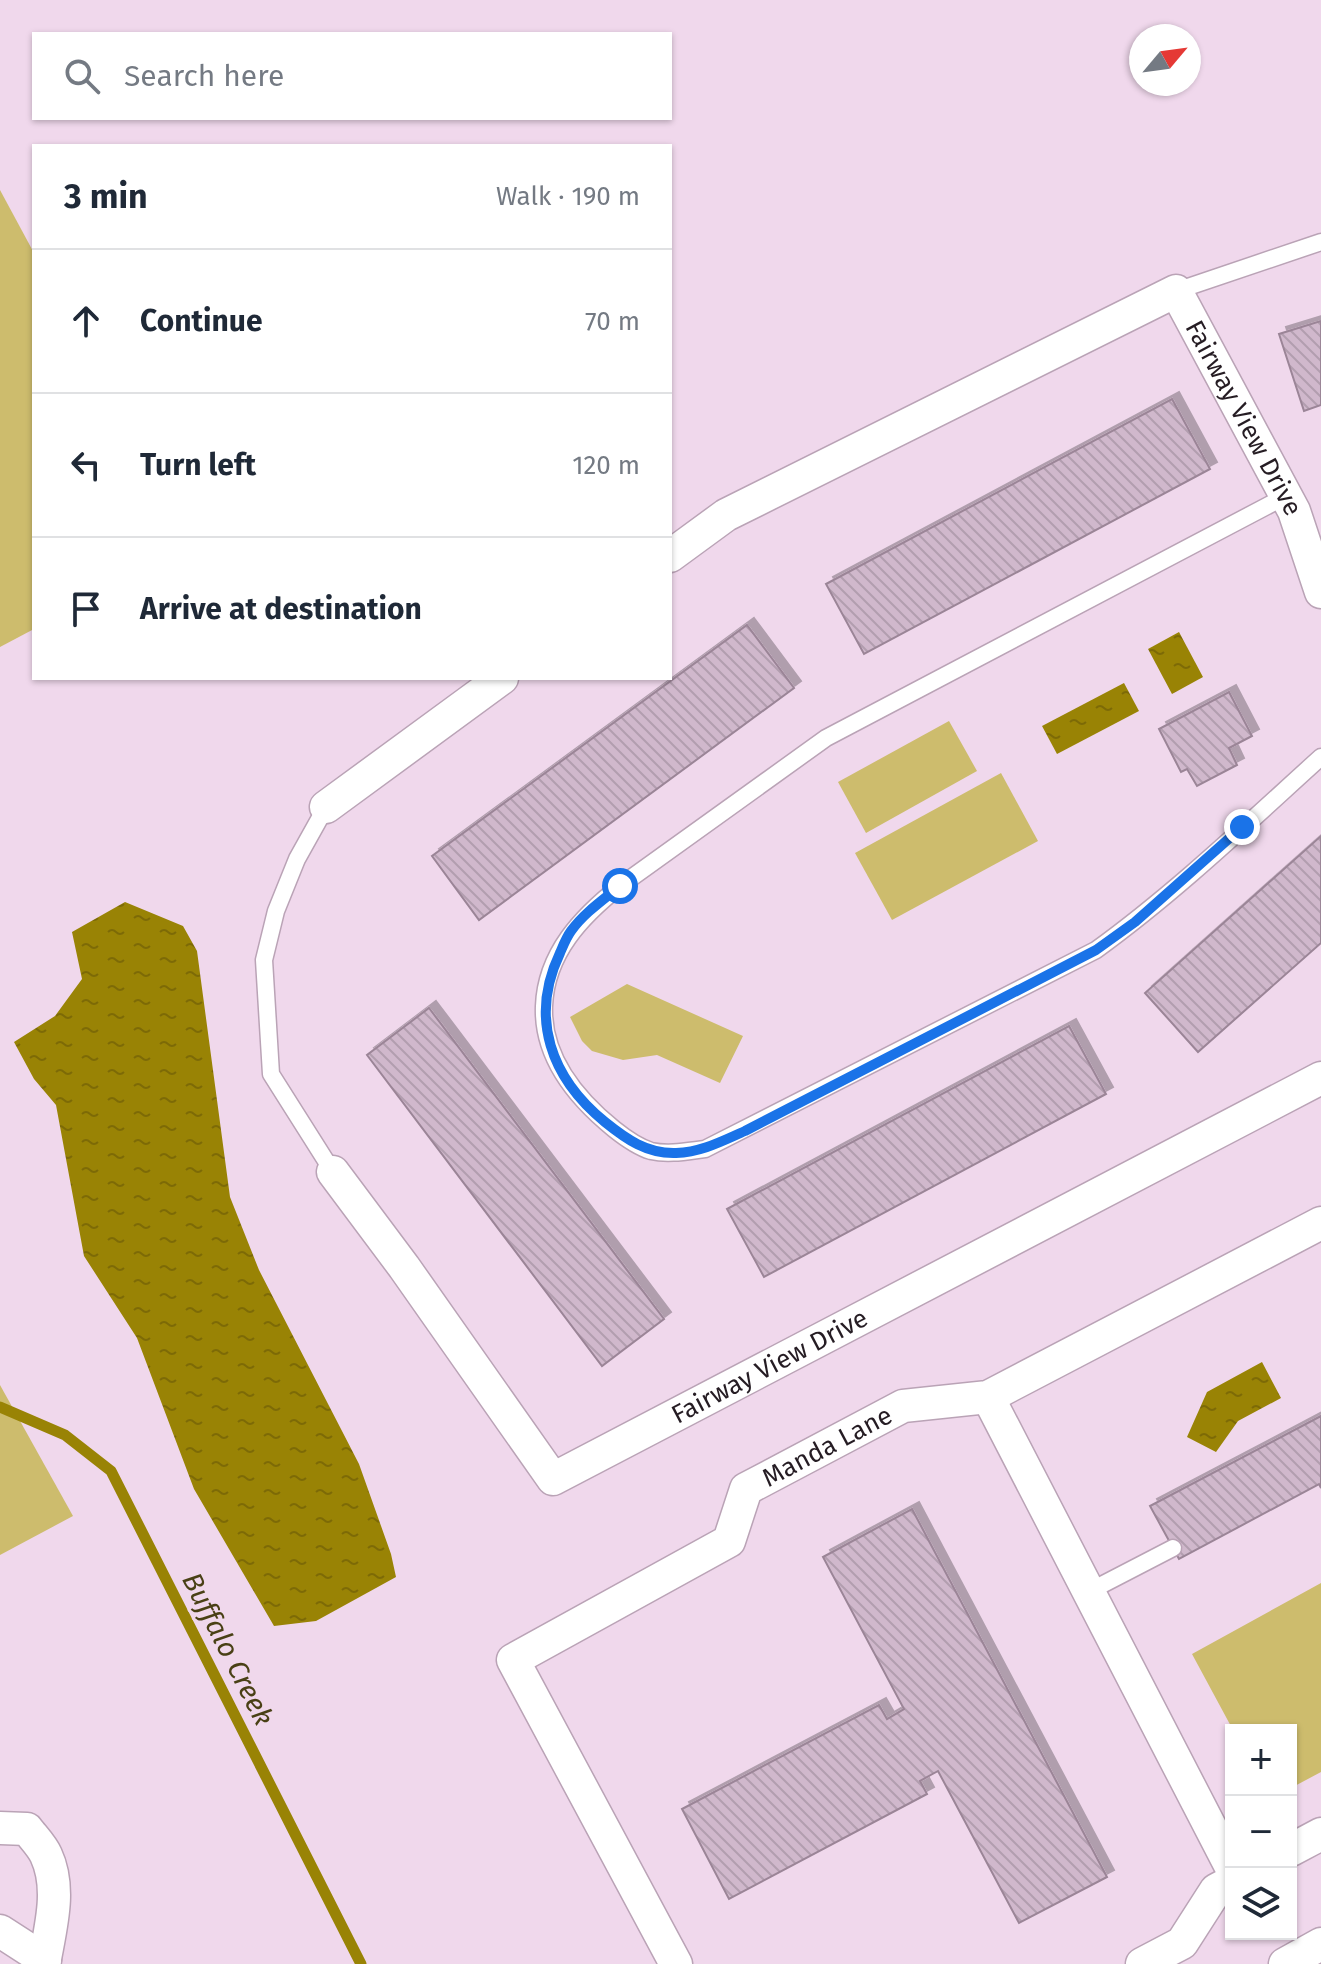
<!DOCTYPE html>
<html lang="en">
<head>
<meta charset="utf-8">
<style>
	:root { --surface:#fff; --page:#f2f2f3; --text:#1f2937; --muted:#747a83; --line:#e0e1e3 }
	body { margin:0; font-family:"Fira Sans",sans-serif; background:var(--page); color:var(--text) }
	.controls { position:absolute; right:24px; bottom:24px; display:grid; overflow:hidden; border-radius:0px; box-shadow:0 2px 6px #0004 }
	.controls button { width:72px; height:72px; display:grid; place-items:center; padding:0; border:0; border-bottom:2px solid var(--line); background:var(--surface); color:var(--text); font:40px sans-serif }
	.compass { position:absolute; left:1129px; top:24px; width:72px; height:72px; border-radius:50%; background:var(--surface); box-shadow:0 2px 6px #0004; rotate:61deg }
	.stop { position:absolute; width:24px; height:24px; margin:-18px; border:6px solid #1a73e8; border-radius:50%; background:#fff }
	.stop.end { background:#1a73e8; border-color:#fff; box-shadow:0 2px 8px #0008 }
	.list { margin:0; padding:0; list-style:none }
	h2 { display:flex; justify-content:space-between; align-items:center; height:104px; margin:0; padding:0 32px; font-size:34px }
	h2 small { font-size:26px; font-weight:400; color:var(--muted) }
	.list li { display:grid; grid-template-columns:52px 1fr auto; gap:24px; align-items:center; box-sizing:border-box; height:144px; padding:0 32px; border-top:2px solid var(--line) }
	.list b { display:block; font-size:30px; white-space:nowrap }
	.list em { font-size:26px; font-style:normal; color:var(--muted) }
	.icon { flex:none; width:44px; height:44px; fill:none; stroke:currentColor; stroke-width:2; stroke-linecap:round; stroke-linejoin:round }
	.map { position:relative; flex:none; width:1321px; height:1964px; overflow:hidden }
	.search { position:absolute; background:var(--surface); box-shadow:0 2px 6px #0004; left:32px; top:32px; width:640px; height:88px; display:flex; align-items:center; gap:20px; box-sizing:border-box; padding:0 28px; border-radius:0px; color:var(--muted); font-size:30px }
	.panel { position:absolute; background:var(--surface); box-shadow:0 2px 6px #0004; left:32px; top:144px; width:640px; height:536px; border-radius:0px }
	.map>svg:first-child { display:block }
</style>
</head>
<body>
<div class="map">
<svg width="1321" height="1964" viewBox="0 0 1321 1964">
	<defs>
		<pattern id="water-ripples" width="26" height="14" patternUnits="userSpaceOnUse" patternTransform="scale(2)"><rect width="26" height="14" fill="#998305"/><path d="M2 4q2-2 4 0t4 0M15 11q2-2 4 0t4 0" fill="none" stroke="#7d6a06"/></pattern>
		<pattern id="building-back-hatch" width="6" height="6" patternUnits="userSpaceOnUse" patternTransform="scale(2)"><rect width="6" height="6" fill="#d0b8cc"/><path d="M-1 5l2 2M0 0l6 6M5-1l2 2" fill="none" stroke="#b29eaf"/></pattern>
		<filter id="shadow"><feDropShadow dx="7" dy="-7" stdDeviation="0" flood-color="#0004"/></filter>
	</defs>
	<rect width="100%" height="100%" fill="#f0d8ec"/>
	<!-- park -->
	<g fill="#cdbc6d">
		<polygon points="0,190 34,253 34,629 0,647"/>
		<polygon points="949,721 977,771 866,833 838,782"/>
		<polygon points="1001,773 1038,841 892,920 855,853"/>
		<polygon points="627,984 743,1036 720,1083 657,1055 623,1060 592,1051 582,1041 570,1017"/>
		<polygon points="0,1385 73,1516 0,1555"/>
		<polygon points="1321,1583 1321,1772 1291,1788 1291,1730 1233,1730 1192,1654"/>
	</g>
	<!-- water -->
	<g fill="url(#water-ripples)">
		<polygon points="1179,632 1203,677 1172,694 1148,649"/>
		<polygon points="1124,683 1139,711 1057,754 1042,726"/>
		<polygon points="125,902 183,926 197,951 230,1197 259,1270 359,1464 391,1554 396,1577 316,1621 274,1626 194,1489 137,1338 84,1256 56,1105 34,1079 14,1042 55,1016 82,979 72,932"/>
		<polygon points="1262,1362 1281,1398 1238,1421 1216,1452 1187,1437 1207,1392"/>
	</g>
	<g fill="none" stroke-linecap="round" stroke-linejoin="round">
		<!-- stream -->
		<polyline stroke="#998305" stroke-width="11" points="0,1407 65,1435 111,1471 361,1964"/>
	</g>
	<!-- building -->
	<g fill="url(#building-back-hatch)" stroke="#9b8597" stroke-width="2" filter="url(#shadow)">
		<polygon points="1321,321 1321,405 1304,411 1279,334"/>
		<polygon points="1172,399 1210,469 864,654 826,584"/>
		<polygon points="747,625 794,688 479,920 432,856"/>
		<polygon points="1229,692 1252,736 1229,748 1237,765 1197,786 1187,769 1181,772 1159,729"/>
		<polygon points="1321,836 1321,943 1198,1052 1145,993"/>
		<polygon points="429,1008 664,1319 602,1366 367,1055"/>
		<polygon points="1069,1026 1106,1094 764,1277 727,1209"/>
		<polygon points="1321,1416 1321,1488 1319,1484 1179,1559 1150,1506"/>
		<polygon points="912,1509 1107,1877 1019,1923 938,1771 920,1781 927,1794 729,1899 682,1809 879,1705 887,1719 904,1709 823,1557"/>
	</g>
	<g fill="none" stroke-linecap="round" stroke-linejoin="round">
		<defs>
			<g id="lane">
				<polyline points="1176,291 1321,242"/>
				<path d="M1286,496l-460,242 -206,148c-38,30 -74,67 -76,120 -2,51 33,93 70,123 10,8 24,18 37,22 18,4 37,0 54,-2l391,-199c80,-58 152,-127 225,-193"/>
				<polyline points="326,807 297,859 276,911 264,960 271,1074 333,1172"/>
				<polyline points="1088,1592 1173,1548"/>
			</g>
			<g id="street">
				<path id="s1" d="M670,556l56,-41 450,-224 118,220 27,81"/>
				<polyline points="326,807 502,678"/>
				<path id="s2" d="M333,1172l71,95 149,212 768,-401"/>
				<polyline points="988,1397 1231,1867"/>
				<path d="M0,1828l27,1c6,8 15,17 19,26 16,34 4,74 -2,109"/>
				<polyline points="1291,1850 1321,1834"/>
				<polyline points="0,1931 45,1960"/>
				<path id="s3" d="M676,1964l-163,-304 216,-119 17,-52 157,-83 85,-9 333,-174"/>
				<polyline points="1142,1964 1182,1943 1216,1890 1231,1882"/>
				<polyline points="1285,1964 1321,1944"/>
			</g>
		</defs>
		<!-- lane casing -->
		<use href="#lane" stroke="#baa3b6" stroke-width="19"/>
		<!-- street casing -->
		<use href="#street" stroke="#baa3b6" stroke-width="35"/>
		<!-- lane -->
		<use href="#lane" stroke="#fff" stroke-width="16"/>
		<!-- street -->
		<use href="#street" stroke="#fff" stroke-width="32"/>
	</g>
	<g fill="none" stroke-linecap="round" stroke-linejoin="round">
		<!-- route -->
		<path stroke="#1a73e8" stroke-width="10" d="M620,886c-17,14 -36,27 -49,45 -5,7 -8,15 -11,22 -31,65 -9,125 45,169 21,17 42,32 71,31 26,-1 46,-12 69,-22l351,-181 39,-28 107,-95"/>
	</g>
	<g text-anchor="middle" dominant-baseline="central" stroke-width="6" stroke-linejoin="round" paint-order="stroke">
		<!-- street labels -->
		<g font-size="26" fill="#251c23" stroke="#f0d8ec">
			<text stroke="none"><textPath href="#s1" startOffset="716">Fairway View Drive</textPath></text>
			<text stroke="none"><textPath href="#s2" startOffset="622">Fairway View Drive</textPath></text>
			<text stroke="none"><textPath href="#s3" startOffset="738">Manda Lane</textPath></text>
		</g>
		<!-- water labels -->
		<g font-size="28" font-style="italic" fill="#494015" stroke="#f0d8ec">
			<text transform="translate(228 1649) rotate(63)">Buffalo Creek</text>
		</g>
	</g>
</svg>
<div class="controls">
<button>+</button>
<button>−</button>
<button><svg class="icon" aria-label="layers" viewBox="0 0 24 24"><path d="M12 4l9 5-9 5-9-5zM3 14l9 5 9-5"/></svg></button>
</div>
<svg class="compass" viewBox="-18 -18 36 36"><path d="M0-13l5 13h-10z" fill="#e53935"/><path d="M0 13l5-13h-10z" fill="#747a83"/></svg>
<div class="stop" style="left:620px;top:886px"></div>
<div class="stop end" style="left:1242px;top:827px"></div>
<div class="search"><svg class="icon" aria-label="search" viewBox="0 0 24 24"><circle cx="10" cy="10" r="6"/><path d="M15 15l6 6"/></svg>Search here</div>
<section class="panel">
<h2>3 min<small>Walk · 190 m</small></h2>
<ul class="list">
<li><svg class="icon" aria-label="ahead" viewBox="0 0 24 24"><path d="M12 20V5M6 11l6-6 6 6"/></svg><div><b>Continue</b></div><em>70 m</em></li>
<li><svg class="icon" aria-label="left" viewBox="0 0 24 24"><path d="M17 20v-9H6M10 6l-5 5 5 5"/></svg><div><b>Turn left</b></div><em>120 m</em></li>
<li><svg class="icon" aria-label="arrive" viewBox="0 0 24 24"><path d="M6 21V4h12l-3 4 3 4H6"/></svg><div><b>Arrive at destination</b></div></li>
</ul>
</section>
</div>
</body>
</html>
